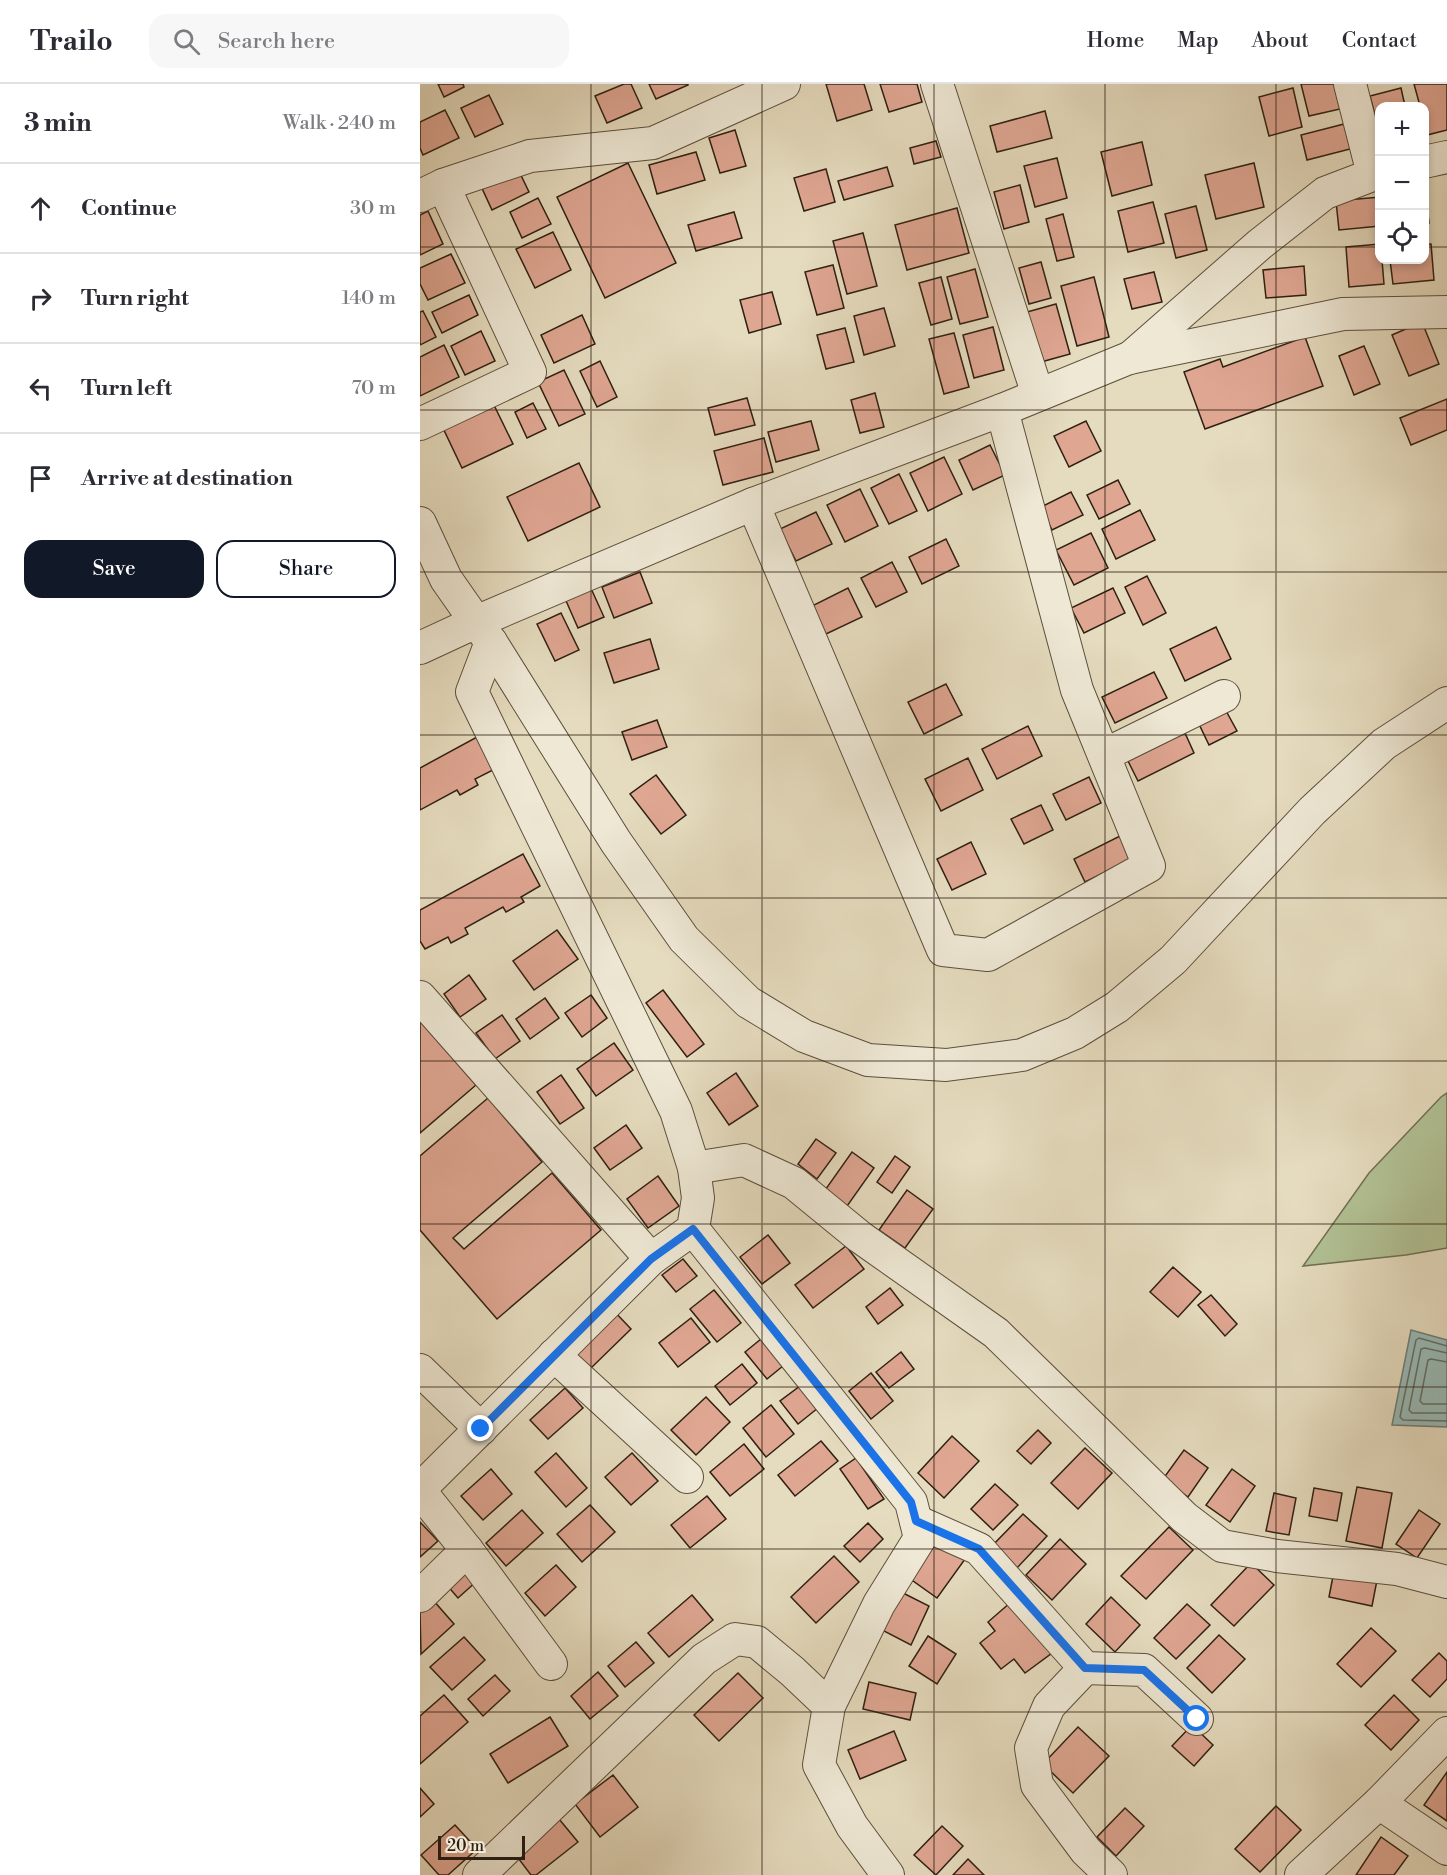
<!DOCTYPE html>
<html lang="en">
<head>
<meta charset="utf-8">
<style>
	:root { --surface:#fff; --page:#f7f7f7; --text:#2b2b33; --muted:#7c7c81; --line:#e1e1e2; --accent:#111827 }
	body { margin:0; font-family:"Libre Bodoni",serif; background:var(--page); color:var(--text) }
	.controls { position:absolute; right:18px; top:18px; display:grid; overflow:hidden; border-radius:12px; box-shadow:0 3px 9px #0003 }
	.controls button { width:54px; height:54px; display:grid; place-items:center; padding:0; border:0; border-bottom:2px solid var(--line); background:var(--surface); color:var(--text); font:30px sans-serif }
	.scale { position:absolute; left:18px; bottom:15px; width:87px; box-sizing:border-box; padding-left:6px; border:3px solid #2f2012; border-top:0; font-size:16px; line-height:21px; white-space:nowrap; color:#2f2012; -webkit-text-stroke:4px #eee8d5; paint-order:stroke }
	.stop { position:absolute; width:18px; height:18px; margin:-14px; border:4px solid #1a73e8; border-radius:50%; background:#fff }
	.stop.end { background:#1a73e8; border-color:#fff; box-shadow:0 2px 6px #0008 }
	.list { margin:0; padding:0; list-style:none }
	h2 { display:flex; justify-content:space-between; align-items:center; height:78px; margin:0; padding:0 24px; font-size:26px }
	h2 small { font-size:20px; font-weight:400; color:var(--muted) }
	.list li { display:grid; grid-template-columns:39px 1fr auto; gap:18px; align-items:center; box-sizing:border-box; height:90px; padding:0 24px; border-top:2px solid var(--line) }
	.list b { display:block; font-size:22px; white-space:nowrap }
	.list em { font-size:20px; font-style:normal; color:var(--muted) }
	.actions { display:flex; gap:12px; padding:18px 24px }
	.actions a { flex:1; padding:14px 0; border:2px solid var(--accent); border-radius:18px; text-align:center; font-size:21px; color:var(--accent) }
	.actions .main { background:var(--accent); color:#fff }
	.icon { flex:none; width:33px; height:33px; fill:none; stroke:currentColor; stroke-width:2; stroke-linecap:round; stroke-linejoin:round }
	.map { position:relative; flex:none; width:1027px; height:1791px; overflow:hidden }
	header { display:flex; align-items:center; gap:36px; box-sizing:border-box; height:84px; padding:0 30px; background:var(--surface); border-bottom:2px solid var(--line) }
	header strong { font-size:28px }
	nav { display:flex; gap:33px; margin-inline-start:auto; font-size:21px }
	.search { width:420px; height:54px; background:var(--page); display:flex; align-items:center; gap:15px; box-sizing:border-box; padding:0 21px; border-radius:18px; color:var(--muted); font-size:22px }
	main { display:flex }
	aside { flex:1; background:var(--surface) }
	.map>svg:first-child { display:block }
</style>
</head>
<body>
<header>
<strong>Trailo</strong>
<div class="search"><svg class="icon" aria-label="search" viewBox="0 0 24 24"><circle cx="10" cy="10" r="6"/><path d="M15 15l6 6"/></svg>Search here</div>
<nav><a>Home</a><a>Map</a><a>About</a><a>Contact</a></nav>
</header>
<main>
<aside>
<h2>3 min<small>Walk · 240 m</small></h2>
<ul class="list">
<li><svg class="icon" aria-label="ahead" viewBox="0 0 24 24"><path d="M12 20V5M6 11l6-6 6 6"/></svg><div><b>Continue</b></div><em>30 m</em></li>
<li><svg class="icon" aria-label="right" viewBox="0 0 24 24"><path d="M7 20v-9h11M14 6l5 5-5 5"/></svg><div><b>Turn right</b></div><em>140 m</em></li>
<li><svg class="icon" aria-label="left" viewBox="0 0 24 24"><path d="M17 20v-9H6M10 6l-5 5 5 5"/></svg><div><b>Turn left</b></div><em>70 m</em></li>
<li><svg class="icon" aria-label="arrive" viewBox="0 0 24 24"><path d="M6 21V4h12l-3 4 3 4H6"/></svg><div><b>Arrive at destination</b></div></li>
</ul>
<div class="actions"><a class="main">Save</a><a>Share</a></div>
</aside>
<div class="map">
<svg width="1027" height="1791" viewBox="0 0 1027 1791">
	<rect width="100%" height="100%" fill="#e5dbbe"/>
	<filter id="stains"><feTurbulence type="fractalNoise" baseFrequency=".00333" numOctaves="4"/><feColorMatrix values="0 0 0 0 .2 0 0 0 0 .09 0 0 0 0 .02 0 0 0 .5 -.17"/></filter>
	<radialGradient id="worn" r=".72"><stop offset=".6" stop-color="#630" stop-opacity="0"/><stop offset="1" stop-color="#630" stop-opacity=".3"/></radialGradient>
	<!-- green -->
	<polygon fill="#b1c194" stroke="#707053" stroke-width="1.5" points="1027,1009 1027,1164 986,1171 883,1182 949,1089 1021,1013"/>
	<!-- water -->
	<polygon fill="#97bab7" stroke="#6d7c75" stroke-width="1.5" points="991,1246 1027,1256 1027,1343 972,1341"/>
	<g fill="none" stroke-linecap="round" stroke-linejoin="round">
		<!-- shore -->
		<g stroke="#636d64" stroke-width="1.5">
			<polyline points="1027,1262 999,1254 996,1256 980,1333 983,1336 1027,1337"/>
			<polyline points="1027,1269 1005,1264 1001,1265 989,1326 992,1329 1027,1329"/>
			<polyline points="1027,1278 1011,1275 1008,1276 1000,1317 1003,1320 1027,1320"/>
		</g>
	</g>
	<!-- building -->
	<g fill="#dfa692" stroke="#2f2012" stroke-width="1.5">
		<polygon points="18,0 43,0 44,3 24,13"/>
		<polygon points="204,0 211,0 222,24 187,39 175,12"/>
		<polygon points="229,0 268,0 268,1 236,15"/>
		<polygon points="406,0 444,0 452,26 417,37"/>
		<polygon points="460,0 497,0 502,18 469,28"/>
		<polygon points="881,0 914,0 920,25 889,32"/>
		<polygon points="994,0 1027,0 1027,46 1007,51 1004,41 1004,22 1000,22"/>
		<polygon points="873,4 882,43 849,52 839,13"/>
		<polygon points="981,4 985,22 960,22 960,50 950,12"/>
		<polygon points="69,11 83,40 55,53 41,24"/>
		<polygon points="25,26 39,54 3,71 0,64 0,38"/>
		<polygon points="625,27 632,54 577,68 570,42"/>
		<polygon points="928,39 934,64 887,76 881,51"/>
		<polygon points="315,46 326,82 300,89 289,54"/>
		<polygon points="516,57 521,73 494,80 490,64"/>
		<polygon points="722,58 732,101 692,112 681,68"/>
		<polygon points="276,68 285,96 237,110 229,81"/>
		<polygon points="637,74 647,114 615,123 604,82"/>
		<polygon points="208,79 256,179 185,214 137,113"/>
		<polygon points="834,79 844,123 796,135 785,91"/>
		<polygon points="97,83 109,108 72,126 60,100"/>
		<polygon points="467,83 473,102 424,116 418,97"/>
		<polygon points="406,85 415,118 384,127 374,94"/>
		<polygon points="1004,94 1009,139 1004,139"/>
		<polygon points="600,101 609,138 584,145 574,108"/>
		<polygon points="960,113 960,142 919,146 916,117"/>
		<polygon points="118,114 131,140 102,154 90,128"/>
		<polygon points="733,118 744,159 708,168 698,127"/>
		<polygon points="776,122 787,166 756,174 745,130"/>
		<polygon points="537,124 549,169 487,186 475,141"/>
		<polygon points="8,127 23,160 0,171 0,131"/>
		<polygon points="314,128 322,154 276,167 268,141"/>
		<polygon points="643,130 654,173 637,177 626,135"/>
		<polygon points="133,148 151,186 115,204 96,165"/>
		<polygon points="443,149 457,202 427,210 413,157"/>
		<polygon points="960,160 960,176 962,176 964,200 929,203 926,163"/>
		<polygon points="1011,160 1014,196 973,200 970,176 1004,176 1004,161"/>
		<polygon points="31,170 45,199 8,216 0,200 0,184"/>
		<polygon points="621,178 631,214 609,220 599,184"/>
		<polygon points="413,181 424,224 397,231 385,188"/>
		<polygon points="884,182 886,211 846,214 843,186"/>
		<polygon points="555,185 568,233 540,240 527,193"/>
		<polygon points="734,188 742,218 712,225 704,195"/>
		<polygon points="521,193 532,235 511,241 499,199"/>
		<polygon points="674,193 689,253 657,262 641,202"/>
		<polygon points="352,208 361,240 329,249 320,216"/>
		<polygon points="49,211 58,231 22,249 12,228"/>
		<polygon points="636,220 650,270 621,278 607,228"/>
		<polygon points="464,224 475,262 444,271 434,232"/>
		<polygon points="3,227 16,253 0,261 0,228"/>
		<polygon points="162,231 175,260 134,279 121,251"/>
		<polygon points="1002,238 1019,280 989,292 972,251"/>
		<polygon points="573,243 584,286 554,294 543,251"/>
		<polygon points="425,244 434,278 406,285 397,251"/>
		<polygon points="61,247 75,277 45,291 31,262"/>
		<polygon points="534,249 549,303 524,310 509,255"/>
		<polygon points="885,253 903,302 785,345 764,288 800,275 803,283"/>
		<polygon points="24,261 39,293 0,312 0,273"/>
		<polygon points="944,262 960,300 934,311 919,272"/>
		<polygon points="180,277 197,313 177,323 160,287"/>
		<polygon points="144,286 165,330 139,342 118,298"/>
		<polygon points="455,309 464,343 440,349 431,316"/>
		<polygon points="327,314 335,341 295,351 288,324"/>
		<polygon points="1027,315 1027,346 991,361 980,334"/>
		<polygon points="72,317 93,360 42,384 22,342"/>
		<polygon points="113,319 126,345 107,354 95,328"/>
		<polygon points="391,337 399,366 356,378 348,348"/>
		<polygon points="666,337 681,367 649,383 634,352"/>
		<polygon points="344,354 353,388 303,401 294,367"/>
		<polygon points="570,361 585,391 553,406 539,376"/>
		<polygon points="524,373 542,410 508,427 490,389"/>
		<polygon points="159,379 180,423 108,457 87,413"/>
		<polygon points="479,390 497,427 469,440 451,404"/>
		<polygon points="698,396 710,420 679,435 667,411"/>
		<polygon points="440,405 458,442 425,458 407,421"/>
		<polygon points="651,408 663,431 632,446 621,423"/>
		<polygon points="720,426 735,456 696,475 682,445"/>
		<polygon points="396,428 412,460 376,477 360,445"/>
		<polygon points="671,449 688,484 654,501 636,466"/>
		<polygon points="526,455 539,482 502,500 489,473"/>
		<polygon points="472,478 487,508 456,523 441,494"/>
		<polygon points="220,488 232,519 194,534 182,503"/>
		<polygon points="727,492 746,529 723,541 705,503"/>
		<polygon points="169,500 184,533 158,544 143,510"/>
		<polygon points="428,504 442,533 406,550 392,522"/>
		<polygon points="693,504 705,529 664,549 651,524"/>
		<polygon points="141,529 159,566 135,577 117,540"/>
		<polygon points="796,543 811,575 765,597 750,565"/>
		<polygon points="230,555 239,585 194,599 184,569"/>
		<polygon points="734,588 747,614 695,639 682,613"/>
		<polygon points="526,600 542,631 504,650 488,618"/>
		<polygon points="805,625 817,647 789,661 778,638"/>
		<polygon points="237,636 247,663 212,676 202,648"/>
		<polygon points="608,642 622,672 577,695 562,665"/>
		<polygon points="765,649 774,669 718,697 708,677"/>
		<polygon points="57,653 75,685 55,695 58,701 40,711 37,706 0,726 0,684"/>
		<polygon points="548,674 563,706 521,727 505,695"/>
		<polygon points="236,691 266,731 241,750 210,710"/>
		<polygon points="669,693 681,719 646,736 633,710"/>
		<polygon points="621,721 633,746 604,760 591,735"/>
		<polygon points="700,752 712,775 665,798 654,775"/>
		<polygon points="551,758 566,790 532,806 517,775"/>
		<polygon points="103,770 120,802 101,813 104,818 86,828 83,823 45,844 48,850 31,859 28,853 5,865 0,857 0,826"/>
		<polygon points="137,846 158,875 114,906 93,877"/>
		<polygon points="49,891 66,915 40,933 24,910"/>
		<polygon points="243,906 284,960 267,973 226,919"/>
		<polygon points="171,911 187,934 162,953 145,929"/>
		<polygon points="125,914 139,934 110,955 96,935"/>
		<polygon points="82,931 100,957 75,975 56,949"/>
		<polygon points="0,937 56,1001 0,1049"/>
		<polygon points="194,959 213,986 176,1012 157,985"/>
		<polygon points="316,989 338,1022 309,1041 287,1009"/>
		<polygon points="141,991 164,1024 140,1040 117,1008"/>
		<polygon points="68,1014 122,1078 33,1154 44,1165 132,1089 181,1146 77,1235 0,1146 0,1072"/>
		<polygon points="206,1041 222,1064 190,1086 174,1064"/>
		<polygon points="396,1055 416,1069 397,1095 378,1080"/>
		<polygon points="432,1068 454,1084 425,1125 403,1109"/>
		<polygon points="475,1072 490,1083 472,1109 457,1098"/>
		<polygon points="238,1092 259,1122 228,1144 207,1115"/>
		<polygon points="487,1106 513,1125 485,1164 459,1146"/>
		<polygon points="348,1151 370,1179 342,1200 320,1173"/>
		<polygon points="426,1162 444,1185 393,1224 375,1201"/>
		<polygon points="263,1175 277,1192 256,1208 242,1191"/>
		<polygon points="753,1183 781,1208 758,1233 730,1208"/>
		<polygon points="470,1204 483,1221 458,1240 446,1223"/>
		<polygon points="294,1206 321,1239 297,1258 270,1225"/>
		<polygon points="791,1211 817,1240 805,1252 778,1221"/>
		<polygon points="193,1226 211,1245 170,1285 152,1265"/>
		<polygon points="271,1234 290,1258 258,1283 239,1259"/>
		<polygon points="341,1255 363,1282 347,1295 325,1268"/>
		<polygon points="481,1268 494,1285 469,1304 456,1288"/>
		<polygon points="322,1280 337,1299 310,1321 295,1302"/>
		<polygon points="451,1289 473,1317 451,1335 429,1307"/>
		<polygon points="380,1302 398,1324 378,1340 360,1317"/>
		<polygon points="145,1304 163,1324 128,1355 110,1336"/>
		<polygon points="286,1313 310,1338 276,1371 251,1346"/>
		<polygon points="351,1321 374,1350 346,1373 323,1344"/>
		<polygon points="618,1346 631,1359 611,1380 597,1367"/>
		<polygon points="532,1352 559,1377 524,1414 498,1389"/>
		<polygon points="401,1357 418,1377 375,1412 358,1391"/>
		<polygon points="324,1360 344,1385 310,1412 290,1388"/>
		<polygon points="665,1364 692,1389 658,1425 631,1399"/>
		<polygon points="764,1366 788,1384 768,1413 743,1395"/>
		<polygon points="136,1369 167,1404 146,1423 115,1388"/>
		<polygon points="212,1369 238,1397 211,1421 185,1393"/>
		<polygon points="436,1374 464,1415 448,1425 420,1385"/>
		<polygon points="71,1385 92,1410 63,1436 41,1412"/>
		<polygon points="812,1385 835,1402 810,1438 786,1421"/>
		<polygon points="575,1400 598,1421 573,1446 551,1425"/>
		<polygon points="937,1403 972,1409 962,1464 926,1457"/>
		<polygon points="894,1404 922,1409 917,1437 889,1432"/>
		<polygon points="854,1409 876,1414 869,1451 846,1447"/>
		<polygon points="287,1412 306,1435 270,1464 251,1441"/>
		<polygon points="170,1421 195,1448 162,1478 137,1450"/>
		<polygon points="102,1426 123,1449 86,1482 66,1459"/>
		<polygon points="999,1426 1020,1440 997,1474 976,1460"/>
		<polygon points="603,1430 627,1452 596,1485 572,1462"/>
		<polygon points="0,1438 18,1457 0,1473"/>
		<polygon points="448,1439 463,1455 440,1478 424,1462"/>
		<polygon points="749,1443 773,1466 726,1515 701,1492"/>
		<polygon points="520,1451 548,1471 517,1514 489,1494"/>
		<polygon points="640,1455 666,1480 632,1516 606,1491"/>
		<polygon points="414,1472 439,1498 396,1539 371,1513"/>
		<polygon points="831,1479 854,1501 814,1542 791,1521"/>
		<polygon points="136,1481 156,1503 125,1532 105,1509"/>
		<polygon points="46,1482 58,1496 38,1514 26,1500"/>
		<polygon points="914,1487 957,1496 952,1522 909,1513"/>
		<polygon points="481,1508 509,1522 491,1561 462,1546"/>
		<polygon points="272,1511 293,1536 249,1573 228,1549"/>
		<polygon points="691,1513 720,1541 695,1568 666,1540"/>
		<polygon points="13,1516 34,1540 1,1570 0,1528"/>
		<polygon points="591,1518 632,1569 605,1589 594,1575 581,1585 560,1559 575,1547 568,1538"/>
		<polygon points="767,1520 790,1541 756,1575 734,1554"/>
		<polygon points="951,1544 976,1567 941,1603 917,1580"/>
		<polygon points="799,1551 825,1575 792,1609 767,1584"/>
		<polygon points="508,1552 536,1570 517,1600 489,1582"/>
		<polygon points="44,1553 65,1576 32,1606 10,1583"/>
		<polygon points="216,1558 234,1579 205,1603 188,1582"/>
		<polygon points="1019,1569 1027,1577 1027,1595 1010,1613 992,1596"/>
		<polygon points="178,1588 198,1612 170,1635 151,1612"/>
		<polygon points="318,1589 343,1614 299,1657 274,1631"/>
		<polygon points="75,1591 90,1607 63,1632 48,1615"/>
		<polygon points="449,1598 496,1609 490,1636 443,1625"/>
		<polygon points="24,1611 48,1638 0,1680 0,1632"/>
		<polygon points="974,1611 999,1636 971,1666 945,1641"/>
		<polygon points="130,1633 148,1662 88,1699 70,1670"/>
		<polygon points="772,1641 793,1661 774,1682 752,1662"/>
		<polygon points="658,1643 689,1672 653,1709 623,1680"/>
		<polygon points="474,1647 486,1676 440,1695 428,1666"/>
		<polygon points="1027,1688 1027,1737 1004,1721"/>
		<polygon points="193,1691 218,1723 180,1753 155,1720"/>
		<polygon points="0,1704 14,1720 0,1733"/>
		<polygon points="856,1722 881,1746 840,1788 815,1765"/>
		<polygon points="705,1724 724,1742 696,1772 677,1753"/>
		<polygon points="139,1735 158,1758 116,1791 111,1791 95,1770"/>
		<polygon points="35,1741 57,1765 28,1791 19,1791 1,1771"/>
		<polygon points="522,1742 543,1762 516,1791 494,1771"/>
		<polygon points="961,1753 988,1772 974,1791 936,1791"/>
		<polygon points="548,1775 564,1791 533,1791"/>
	</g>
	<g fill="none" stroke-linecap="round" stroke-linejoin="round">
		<defs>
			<g id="minor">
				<polyline points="517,0 618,311"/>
				<polyline points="930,0 953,90"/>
				<polyline points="1004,78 1027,73"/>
				<polyline points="0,112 23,101 110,72 233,59 364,0"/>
				<polyline points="1027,228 923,230 709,274 582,326 333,420 56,538 71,558 196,758 264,855 328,918 384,952 448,976 526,981 602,971 655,949 697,923 753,876 892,727 964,660 1027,619"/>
				<polyline points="710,274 840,160 905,109 960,88"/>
				<polyline points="0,340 110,288 23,101"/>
				<polyline points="333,420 523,866 568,871 729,782 657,606 582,326"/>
				<polyline points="0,439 26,495 56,538 0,564"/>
				<polyline points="684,671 804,612"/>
				<polyline points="0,913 231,1175"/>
				<polyline points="274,1084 324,1076 374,1099 440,1153 576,1249 764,1433 802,1462 857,1472 977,1485 1027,1498"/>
				<polyline points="273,1145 491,1418 500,1454 459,1520 409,1622 399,1681 432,1742 468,1791"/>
				<polyline points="134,1271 267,1393"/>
				<polyline points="0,1286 61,1345"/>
				<polyline points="0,1405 231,1175 273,1145 278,1114 274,1084 256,1027 52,608 71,558"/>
				<polyline points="0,1407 47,1466 131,1580"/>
				<polyline points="496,1437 559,1465 665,1584 724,1586 777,1635"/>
				<polyline points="0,1512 47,1466"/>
				<polyline points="665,1584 629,1622 611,1664 617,1701 666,1767 691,1791"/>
				<polyline points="959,1719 1027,1765"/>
				<polyline points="59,1791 284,1575 315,1555 337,1558 372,1587 409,1622"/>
				<polyline points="881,1791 959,1719 1027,1649"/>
			</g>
		</defs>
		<!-- minor casing -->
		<use href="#minor" stroke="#5c4f3d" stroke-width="34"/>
		<!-- minor -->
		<use href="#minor" stroke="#eee8d5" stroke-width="32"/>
	</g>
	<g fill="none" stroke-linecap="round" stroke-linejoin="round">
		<!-- route -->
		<polyline stroke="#1a73e8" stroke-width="8" points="61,1345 231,1175 273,1145 491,1418 496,1437 559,1465 665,1584 724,1586 777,1635"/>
	</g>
	<!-- grid -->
	<path fill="none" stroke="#2f2012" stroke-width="1.5" stroke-opacity="0.55" d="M171,0v1791M342,0v1791M514,0v1791M685,0v1791M856,0v1791M0,163h960M1004,163h23M0,326h1027M0,488h1027M0,651h1027M0,814h1027M0,977h1027M0,1140h1027M0,1303h1027M0,1465h1027M0,1628h1027"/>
	<rect width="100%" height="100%" filter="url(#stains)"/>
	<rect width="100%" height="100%" fill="url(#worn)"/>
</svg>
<div class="controls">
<button>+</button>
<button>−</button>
<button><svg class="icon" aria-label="locate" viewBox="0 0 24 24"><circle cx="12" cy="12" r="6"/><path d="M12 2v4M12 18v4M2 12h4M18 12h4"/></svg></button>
</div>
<div class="scale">20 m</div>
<div class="stop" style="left:777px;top:1635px"></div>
<div class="stop end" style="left:61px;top:1345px"></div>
</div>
</main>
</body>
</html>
